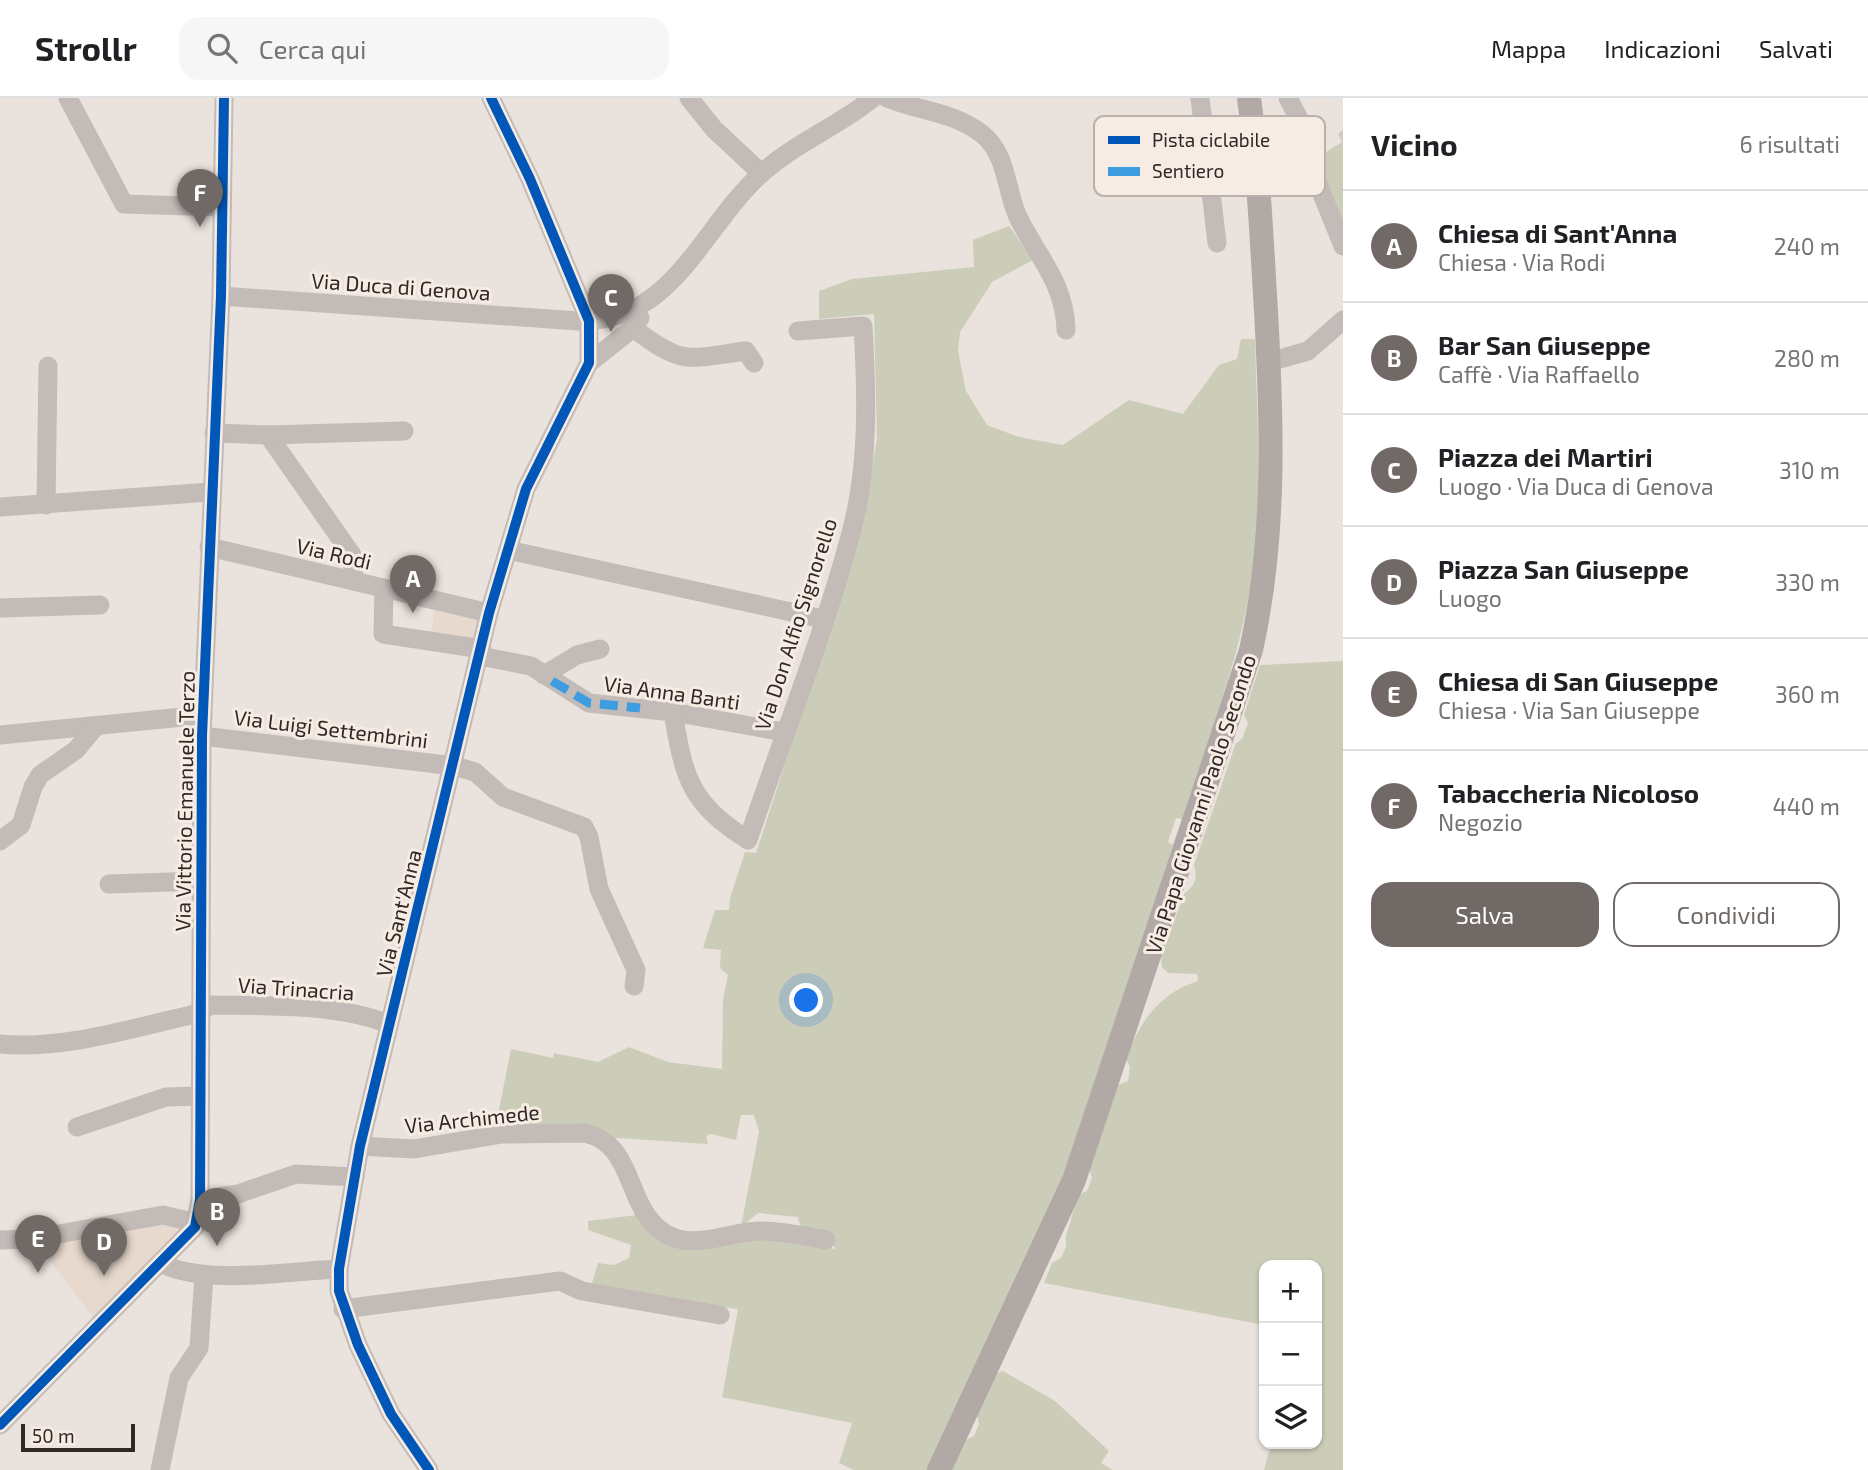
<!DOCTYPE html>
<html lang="it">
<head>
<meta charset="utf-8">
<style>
	:root { --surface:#fff; --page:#f6f6f6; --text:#202124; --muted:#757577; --line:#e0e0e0; --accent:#716966 }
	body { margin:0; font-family:"Exo 2",sans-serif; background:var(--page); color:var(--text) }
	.controls { position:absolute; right:21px; bottom:21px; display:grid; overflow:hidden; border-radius:14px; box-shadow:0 2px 5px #0004 }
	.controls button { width:63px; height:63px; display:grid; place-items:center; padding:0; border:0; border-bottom:2px solid var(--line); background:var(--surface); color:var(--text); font:35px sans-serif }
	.scale { position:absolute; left:21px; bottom:18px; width:114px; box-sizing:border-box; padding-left:7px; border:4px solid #312826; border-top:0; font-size:19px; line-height:24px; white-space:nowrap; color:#312826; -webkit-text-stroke:5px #f6ece4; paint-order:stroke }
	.you { position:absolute; left:807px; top:903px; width:24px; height:24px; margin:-18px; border:5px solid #fff; border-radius:50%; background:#1a73e8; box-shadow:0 0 0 10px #1a73e833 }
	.badge { display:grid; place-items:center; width:46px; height:46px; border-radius:50%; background:var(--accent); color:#fff; font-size:23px; font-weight:700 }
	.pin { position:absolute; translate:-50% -58px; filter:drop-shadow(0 2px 4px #0008) }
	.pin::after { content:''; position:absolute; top:37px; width:24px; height:21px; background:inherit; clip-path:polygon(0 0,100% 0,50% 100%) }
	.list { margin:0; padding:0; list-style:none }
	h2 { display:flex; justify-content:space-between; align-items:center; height:91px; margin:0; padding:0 28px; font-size:30px }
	h2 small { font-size:23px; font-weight:400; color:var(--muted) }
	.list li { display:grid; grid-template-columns:46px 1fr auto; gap:21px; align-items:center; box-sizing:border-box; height:112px; padding:0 28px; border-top:2px solid var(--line) }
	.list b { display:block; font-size:26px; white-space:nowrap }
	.list p { margin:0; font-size:23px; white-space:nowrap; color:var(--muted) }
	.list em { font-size:23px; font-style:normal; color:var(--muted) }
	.actions { display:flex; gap:14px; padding:21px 28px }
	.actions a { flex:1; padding:16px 0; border:2px solid var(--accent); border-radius:21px; text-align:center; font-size:24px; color:var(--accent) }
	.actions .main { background:var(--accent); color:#fff }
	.icon { flex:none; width:38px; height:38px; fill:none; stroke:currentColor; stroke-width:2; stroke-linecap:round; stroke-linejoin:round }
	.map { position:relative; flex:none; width:1343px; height:1372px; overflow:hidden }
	header { display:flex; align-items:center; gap:42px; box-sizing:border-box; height:98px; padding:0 35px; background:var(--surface); border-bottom:2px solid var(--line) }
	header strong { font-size:33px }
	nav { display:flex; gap:38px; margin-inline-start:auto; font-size:24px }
	.search { width:490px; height:63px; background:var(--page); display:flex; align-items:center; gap:18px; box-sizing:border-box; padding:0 24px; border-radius:21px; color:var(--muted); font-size:26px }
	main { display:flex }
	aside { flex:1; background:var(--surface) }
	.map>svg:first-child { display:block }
</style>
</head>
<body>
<header>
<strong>Strollr</strong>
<div class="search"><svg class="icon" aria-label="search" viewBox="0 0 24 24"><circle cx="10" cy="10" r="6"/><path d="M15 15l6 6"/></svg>Cerca qui</div>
<nav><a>Mappa</a><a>Indicazioni</a><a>Salvati</a></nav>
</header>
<main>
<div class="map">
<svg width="1343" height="1372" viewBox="0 0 1343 1372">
	<rect width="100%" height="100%" fill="#e9e2dd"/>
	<!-- green -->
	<g fill="#cccdb8">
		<polygon points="1343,32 1343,130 1315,61 1342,44 1338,36"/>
		<path d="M1009,128l24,34 -41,22 -32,50 -2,19 8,40 21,34 32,12 44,8 66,-45 54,14 36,-49 18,-6 4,-20h14c2,83 9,168 -5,250 -13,78 -44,154 -68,230l-6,-1 -8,24 5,3 -103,317 -143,308h-73l-15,-7 13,-40 -130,-26 16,-88 -148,-19 8,-27 16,2 15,-7 2,-13 -43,-15v-9l49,-6 11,14 119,8 68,12 -6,-17 -28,-4 -3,-11 -40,-4 -17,14 18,-95 -5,-17h-13l-5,25 -25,-6 -5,2 2,8 -213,-14 16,-81 42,9 1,-5 44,9 31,-15 39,15 54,7 1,-70 5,-24 -8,-7 1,-18 -18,-2 12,-38h14l1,-12 15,-46 11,1 104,-320 17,-94 -3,-125 -55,5v-28l33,-12 122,-12 -1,-27z"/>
		<path d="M1343,563v809h-79l7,-26h46v-179h-53v60l-220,-42 8,-20 9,-5 5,-11v-11l12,-41 9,-4 5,-13 -3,-10 29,-83 10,-4 2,-14 -4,-8c13,-36 33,-66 72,-78l-1,-7 -29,-1 -6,-6 -1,-9 23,-64c11,-8 14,-16 10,-29l42,-122 6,-4 6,-16 -4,-8 16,-50z"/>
		<polygon points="1003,1273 1055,1303 1109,1353 1101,1365 1113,1372 952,1372 965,1342 974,1338 979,1326 977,1317 996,1276"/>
	</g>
	<!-- plaza -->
	<g fill="#e7d9cd">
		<polygon points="436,502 489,515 480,557 429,549"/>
		<polygon points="163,1117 195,1129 98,1225 39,1149"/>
	</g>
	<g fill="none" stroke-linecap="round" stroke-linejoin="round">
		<!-- minor -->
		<g stroke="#c2bbb7" stroke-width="19">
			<polyline points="68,0 124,106 222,109"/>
			<polyline points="689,0 714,31 761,75"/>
			<path d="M887,0c31,13 68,14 95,36 25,19 24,57 36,83 19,39 47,66 48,113"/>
			<polyline points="1200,0 1217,145"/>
			<polyline points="1288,0 1306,34 1313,74 1343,148"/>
			<path d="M221,198l357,25c96,2 123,-94 184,-148 33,-30 77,-47 111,-75"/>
			<path d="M633,230c50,38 53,31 113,23l8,12"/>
			<polyline points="1269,264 1308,253 1343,222"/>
			<polyline points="589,265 633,230 640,220"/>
			<polyline points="214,335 268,337 352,457 354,483"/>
			<polyline points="268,337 404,333"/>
			<polyline points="46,407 48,268"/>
			<polyline points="0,409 211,394"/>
			<polyline points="209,449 489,515"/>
			<polyline points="508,452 823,521"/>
			<polyline points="384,490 383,536 482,551"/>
			<polyline points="0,510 100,507"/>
			<polyline points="480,558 531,568 589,605 673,614 784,634"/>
			<polyline points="544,577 577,557 600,551"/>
			<path d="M673,614c11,67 17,91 75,128 34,-101 76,-205 103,-307 18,-67 16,-138 12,-207l-65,5"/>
			<polyline points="0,637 203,617"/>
			<polyline points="202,638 454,668 475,674 503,699 584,729 589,739 599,791 636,872 634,888"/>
			<polyline points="0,743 21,727 33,689 40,677 76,652 96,628"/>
			<polyline points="109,786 201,783"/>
			<path d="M0,946c67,6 135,-17 200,-31l10,-8c58,1 124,-2 179,19"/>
			<polyline points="77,1029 166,999 200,998"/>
			<path d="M360,1048l54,3 88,-15 83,-1c52,12 39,76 81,101 28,17 65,-3 95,-3 22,0 43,5 65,9"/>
			<polyline points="200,1102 238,1096 296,1076 355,1079"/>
			<polyline points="0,1142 31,1141 163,1117 184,1122 195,1129"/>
			<path d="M160,1165c46,23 127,8 179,6"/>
			<polyline points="343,1211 560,1183 582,1193 720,1217"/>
			<polyline points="0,1327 195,1129 200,1102 202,638 221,198 224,0"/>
			<polyline points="160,1372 179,1280 199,1250 204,1178"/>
			<polyline points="429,1372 391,1316 358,1247 339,1193 339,1171 360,1048 489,515 526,391 589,265 589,223 530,81 491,0"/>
		</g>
		<!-- major -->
		<path stroke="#b1a9a6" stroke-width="24" d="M939,1372l135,-290 177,-530c26,-116 21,-237 14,-356 -4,-65 -7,-131 -16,-196"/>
		<!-- quiet -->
		<polyline stroke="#3e9ce0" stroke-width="9" stroke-dasharray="18 9" stroke-linecap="butt" points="552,583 589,605 640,610"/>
		<defs>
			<g id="cycleway">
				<polyline points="0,1327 195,1129 200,1102 202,638 221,198 224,0"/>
				<polyline points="429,1372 391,1316 358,1247 339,1193 339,1171 360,1048 489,515 526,391 589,265 589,223 530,81 491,0"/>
			</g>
		</defs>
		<!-- cycleway casing -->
		<use href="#cycleway" stroke="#f6ece4" stroke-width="15"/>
		<!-- cycleway -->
		<use href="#cycleway" stroke="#0057b8" stroke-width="10"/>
	</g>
	<g text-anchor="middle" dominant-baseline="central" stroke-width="6" stroke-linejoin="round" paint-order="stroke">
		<!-- street labels -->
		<g font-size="21" fill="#312826" stroke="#f6ece4">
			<text transform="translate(401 188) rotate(4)">Via Duca di Genova</text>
			<text transform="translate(334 455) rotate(13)">Via Rodi</text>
			<text transform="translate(795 526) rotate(-72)">Via Don Alfio Signorello</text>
			<text transform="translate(672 594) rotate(8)">Via Anna Banti</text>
			<text transform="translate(331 630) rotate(7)">Via Luigi Settembrini</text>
			<text transform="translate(184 703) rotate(-89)">Via Vittorio Emanuele Terzo</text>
			<text transform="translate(1200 706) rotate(-72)">Via Papa Giovanni Paolo Secondo</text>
			<text transform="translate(398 815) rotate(-76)">Via Sant'Anna</text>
			<text transform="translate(296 890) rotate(4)">Via Trinacria</text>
			<text transform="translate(472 1020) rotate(-6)">Via Archimede</text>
		</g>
	</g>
	<!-- legend -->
	<rect x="1094" y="18" width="231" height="80" rx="10" fill="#f6ece4" stroke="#bbb1ab" stroke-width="2"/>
	<rect x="1108" y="38" width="32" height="8" fill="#0057b8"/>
	<rect x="1108" y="69" width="32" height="9" fill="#3e9ce0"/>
	<g font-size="19" fill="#312826">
		<text x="1152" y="49">Pista ciclabile</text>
		<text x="1152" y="80">Sentiero</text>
	</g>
</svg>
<div class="controls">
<button>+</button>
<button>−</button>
<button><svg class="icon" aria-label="layers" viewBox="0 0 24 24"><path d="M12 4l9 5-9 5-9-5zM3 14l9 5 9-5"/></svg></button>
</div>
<div class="scale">50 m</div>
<div class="you"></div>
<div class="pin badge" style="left:413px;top:515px">A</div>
<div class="pin badge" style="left:217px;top:1148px">B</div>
<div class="pin badge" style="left:611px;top:234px">C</div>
<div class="pin badge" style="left:104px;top:1178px">D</div>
<div class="pin badge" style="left:38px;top:1175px">E</div>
<div class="pin badge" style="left:200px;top:129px">F</div>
</div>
<aside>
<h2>Vicino<small>6 risultati</small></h2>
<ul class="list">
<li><span class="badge">A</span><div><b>Chiesa di Sant'Anna</b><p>Chiesa · Via Rodi</p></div><em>240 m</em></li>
<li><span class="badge">B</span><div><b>Bar San Giuseppe</b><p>Caffè · Via Raffaello</p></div><em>280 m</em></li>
<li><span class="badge">C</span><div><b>Piazza dei Martiri</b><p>Luogo · Via Duca di Genova</p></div><em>310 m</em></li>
<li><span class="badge">D</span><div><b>Piazza San Giuseppe</b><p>Luogo</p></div><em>330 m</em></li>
<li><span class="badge">E</span><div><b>Chiesa di San Giuseppe</b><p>Chiesa · Via San Giuseppe</p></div><em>360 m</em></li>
<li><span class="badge">F</span><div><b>Tabaccheria Nicoloso</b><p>Negozio</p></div><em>440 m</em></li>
</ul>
<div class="actions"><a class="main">Salva</a><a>Condividi</a></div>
</aside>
</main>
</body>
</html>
